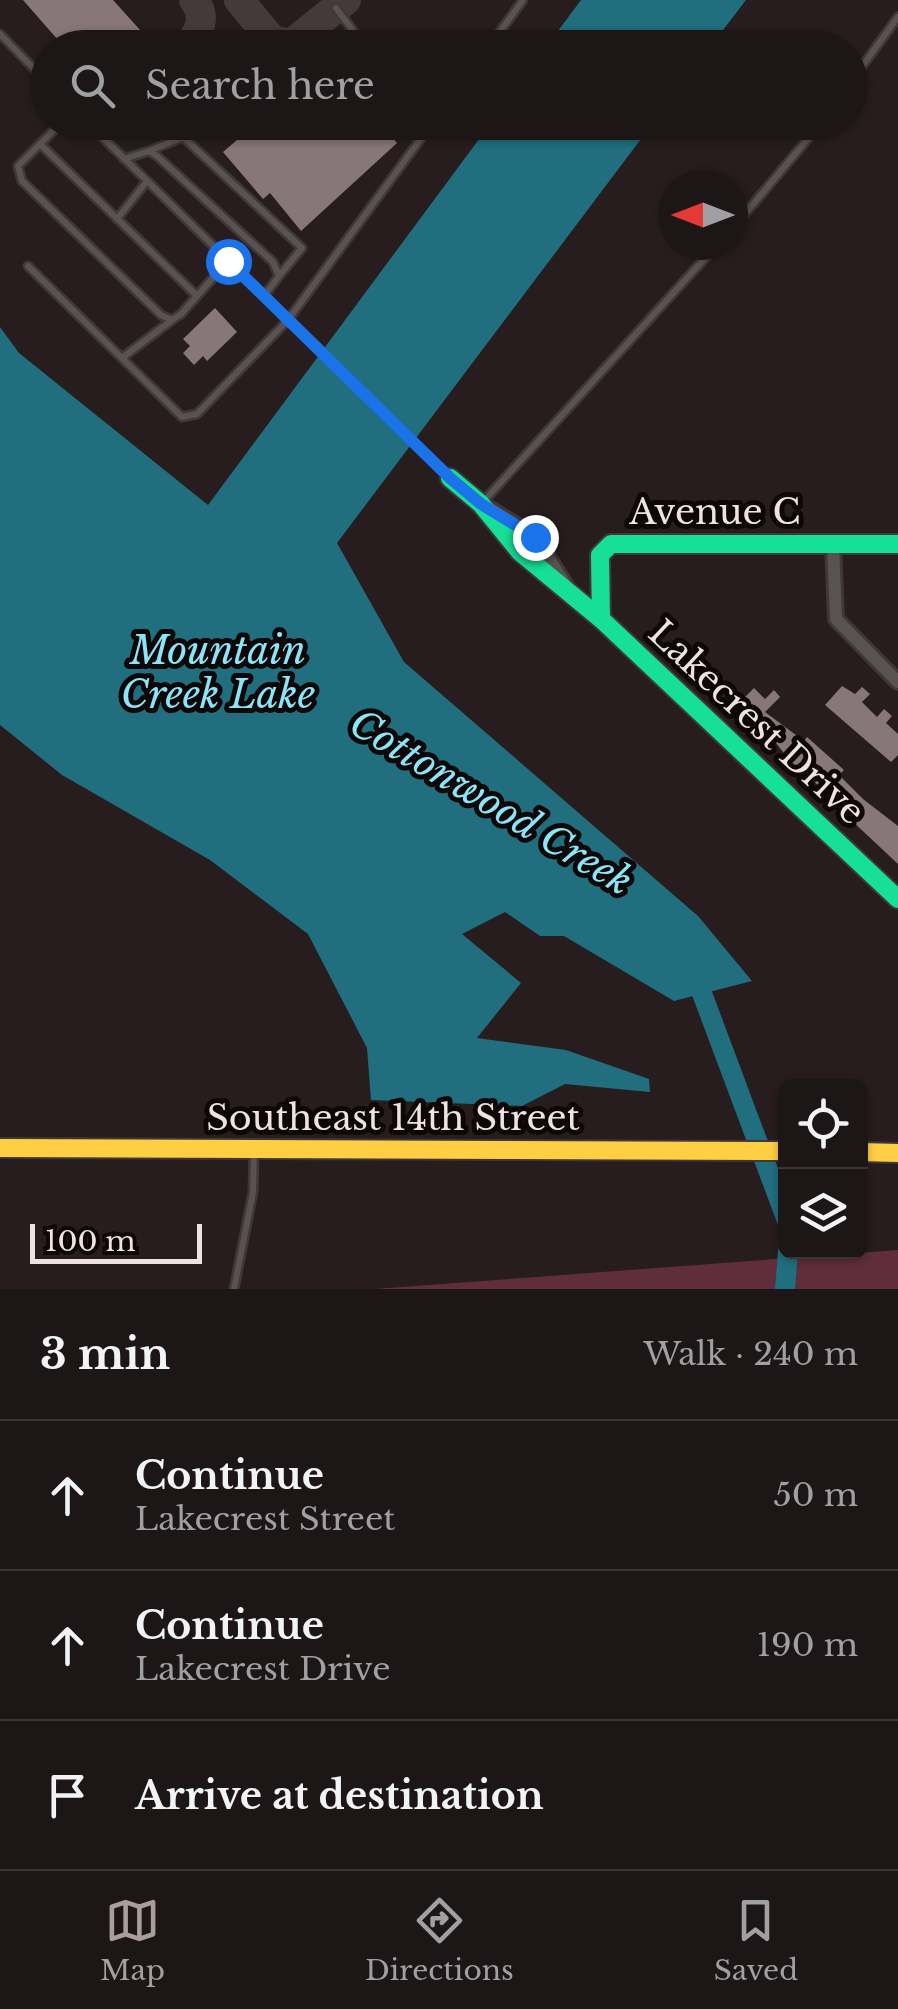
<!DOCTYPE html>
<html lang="en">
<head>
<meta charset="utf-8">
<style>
	:root { --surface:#1d1617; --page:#251f20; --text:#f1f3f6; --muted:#a09fa1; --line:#3b3536; --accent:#a99da0 }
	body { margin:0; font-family:"Libre Baskerville",serif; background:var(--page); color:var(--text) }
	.controls { position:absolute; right:30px; bottom:30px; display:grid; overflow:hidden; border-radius:15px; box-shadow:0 2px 8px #0004 }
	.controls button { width:90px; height:90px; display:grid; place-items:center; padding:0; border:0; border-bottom:2px solid var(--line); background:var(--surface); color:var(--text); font:50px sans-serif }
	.compass { position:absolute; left:658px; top:170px; width:90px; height:90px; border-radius:50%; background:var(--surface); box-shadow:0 2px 8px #0004; rotate:270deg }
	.scale { position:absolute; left:30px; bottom:25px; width:172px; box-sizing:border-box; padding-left:10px; border:5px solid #efe2e5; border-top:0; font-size:28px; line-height:35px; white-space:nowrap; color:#efe2e5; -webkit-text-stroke:8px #0e0708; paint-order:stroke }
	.stop { position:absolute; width:30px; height:30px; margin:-22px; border:8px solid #1a73e8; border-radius:50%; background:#fff }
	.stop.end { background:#1a73e8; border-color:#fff; box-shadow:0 2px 10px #0008 }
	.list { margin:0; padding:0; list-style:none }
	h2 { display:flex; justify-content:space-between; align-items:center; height:130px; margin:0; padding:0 40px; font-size:42px }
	h2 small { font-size:32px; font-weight:400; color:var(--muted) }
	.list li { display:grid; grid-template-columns:65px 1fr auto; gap:30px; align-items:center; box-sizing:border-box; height:150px; padding:0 40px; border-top:2px solid var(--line) }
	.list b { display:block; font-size:38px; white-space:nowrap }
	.list p { margin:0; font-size:32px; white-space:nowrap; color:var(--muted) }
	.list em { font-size:32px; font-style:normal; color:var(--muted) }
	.icon { flex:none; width:55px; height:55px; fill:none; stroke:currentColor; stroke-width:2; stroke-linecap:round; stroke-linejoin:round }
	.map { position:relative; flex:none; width:898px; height:1289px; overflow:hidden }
	.search { position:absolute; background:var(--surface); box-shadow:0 2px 8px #0004; left:30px; right:30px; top:30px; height:110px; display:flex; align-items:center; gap:25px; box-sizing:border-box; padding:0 35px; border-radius:55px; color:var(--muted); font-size:38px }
	.sheet { height:580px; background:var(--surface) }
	nav { display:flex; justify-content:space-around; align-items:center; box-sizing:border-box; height:140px; border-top:2px solid var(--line); background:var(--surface); font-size:28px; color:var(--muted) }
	nav a { display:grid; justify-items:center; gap:5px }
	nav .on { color:var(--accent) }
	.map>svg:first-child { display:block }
</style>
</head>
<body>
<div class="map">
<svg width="898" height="1289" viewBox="0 0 898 1289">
	<rect width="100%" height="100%" fill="#271d1f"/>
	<!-- forest -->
	<polygon fill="#5f2d3b" points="898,1250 898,1289 374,1289"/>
	<!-- water -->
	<g fill="#206e7e">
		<polygon points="581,0 746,0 710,47 546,47"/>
		<polygon points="491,123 653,123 337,543 404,662 698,916 752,981 674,1001 564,936 540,936 505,912 462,934 521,983 477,1038 566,1050 649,1079 650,1092 565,1084 522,1106 371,1100 367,1048 308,934 210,860 62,775 0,725 0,327 19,353 208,505"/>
	</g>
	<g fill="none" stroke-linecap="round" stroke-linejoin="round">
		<!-- river -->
		<g stroke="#206e7e" stroke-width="20">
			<polyline points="694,972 786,1218"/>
			<polyline points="785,1289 788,1252"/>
		</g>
		<!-- taxiway -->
		<g stroke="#443a3c" stroke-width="30">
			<polyline points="239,0 272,40 291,44 346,0"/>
			<path d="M185,48c15,-14 22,-31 9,-48"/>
		</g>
	</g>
	<!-- building -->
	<g fill="#88777a">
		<polygon points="23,0 113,0 150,41 143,48 65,48"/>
		<polygon points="258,122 372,122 377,128 381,124 397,143 301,231 270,193 263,199 223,152"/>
		<polygon points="215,308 237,332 207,361 203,356 194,365 183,353 190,346 183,339"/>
		<polygon points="842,686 855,694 862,687 870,694 862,702 877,717 884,709 892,716 886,723 898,734 898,755 891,762 825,705"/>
		<polygon points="754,688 765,699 774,690 780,697 765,712 804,741 807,737 844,770 839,775 863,799 898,826 898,864 850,819 856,813 828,786 823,791 800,766 797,770 769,734 742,717 749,710 740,702"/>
	</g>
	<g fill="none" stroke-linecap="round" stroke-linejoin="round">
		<defs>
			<g id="lane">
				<polyline points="336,8 366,48"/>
				<polyline points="0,34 48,83"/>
				<polyline points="488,48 523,0"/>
				<polyline points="850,83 898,17"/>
				<polyline points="62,122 18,166 22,181 161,315 172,320 181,314 228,261"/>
				<polyline points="87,122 447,475"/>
				<polyline points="40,144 197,296"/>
				<polyline points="149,151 183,137 302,248 279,276"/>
				<polyline points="124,159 149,151 157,156 273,262 279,276 264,296"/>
				<polyline points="117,219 147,181"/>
				<polyline points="733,228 822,122"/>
				<polyline points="28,266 182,417 197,414 288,320 433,122"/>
				<polyline points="122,358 172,320"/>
				<polyline points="482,503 717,245"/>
				<polyline points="234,1289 253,1192 254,1152"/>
			</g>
			<g id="street">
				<polyline points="489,508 535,537 567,587"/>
				<polyline points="833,544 836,619 898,682"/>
			</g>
			<g id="fast">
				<polyline points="450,478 481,504 520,552 601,619 898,899"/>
				<polyline points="601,619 600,555 611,544 898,544"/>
			</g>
			<g id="slow">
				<polyline points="0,1148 786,1151"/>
				<polyline points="860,1152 898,1153"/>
			</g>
		</defs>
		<!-- lane casing -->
		<use href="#lane" stroke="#403739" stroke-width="11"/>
		<!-- street casing -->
		<use href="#street" stroke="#403739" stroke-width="18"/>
		<!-- fast casing -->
		<use href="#fast" stroke="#403739" stroke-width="22"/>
		<!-- slow casing -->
		<use href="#slow" stroke="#403739" stroke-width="22"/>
		<!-- lane -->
		<use href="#lane" stroke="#595253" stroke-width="6"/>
		<!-- street -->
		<use href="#street" stroke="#595253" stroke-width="12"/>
		<!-- fast -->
		<use href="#fast" stroke="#16e098" stroke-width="18"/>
		<!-- slow -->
		<use href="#slow" stroke="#ffcf43" stroke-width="18"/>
	</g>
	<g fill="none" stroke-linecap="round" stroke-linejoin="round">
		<!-- route -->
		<polyline stroke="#1a73e8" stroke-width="12" points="228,261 450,478 481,504 535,537"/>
	</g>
	<g text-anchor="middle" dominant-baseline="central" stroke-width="10" stroke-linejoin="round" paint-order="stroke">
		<!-- street labels -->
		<g font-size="35" fill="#efe2e5" stroke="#0e0708">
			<text x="715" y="511">Avenue C</text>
			<text transform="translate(757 722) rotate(43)">Lakecrest Drive</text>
			<text x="393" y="1117">Southeast 14th Street</text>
		</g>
		<!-- water labels -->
		<g font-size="38" font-style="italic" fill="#8be5f9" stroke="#0e0708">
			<text x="218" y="650">Mountain<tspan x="218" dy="44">Creek Lake</tspan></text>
			<text transform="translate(491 802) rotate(31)">Cottonwood Creek</text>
		</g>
	</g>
</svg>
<div class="controls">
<button><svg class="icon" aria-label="locate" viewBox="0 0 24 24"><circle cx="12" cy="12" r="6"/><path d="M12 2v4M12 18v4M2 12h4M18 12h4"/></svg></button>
<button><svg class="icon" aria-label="layers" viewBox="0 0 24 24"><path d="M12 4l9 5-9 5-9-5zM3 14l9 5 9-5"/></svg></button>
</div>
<svg class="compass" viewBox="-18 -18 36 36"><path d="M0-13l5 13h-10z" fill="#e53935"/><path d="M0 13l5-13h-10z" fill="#a09fa1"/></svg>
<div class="scale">100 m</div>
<div class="stop" style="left:228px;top:261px"></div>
<div class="stop end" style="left:535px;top:537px"></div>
<div class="search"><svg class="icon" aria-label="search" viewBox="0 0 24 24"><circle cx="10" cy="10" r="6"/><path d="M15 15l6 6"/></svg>Search here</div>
</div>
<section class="sheet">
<h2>3 min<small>Walk · 240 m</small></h2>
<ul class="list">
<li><svg class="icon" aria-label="ahead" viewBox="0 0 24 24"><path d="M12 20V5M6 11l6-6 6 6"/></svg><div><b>Continue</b><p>Lakecrest Street</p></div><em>50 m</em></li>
<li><svg class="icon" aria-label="ahead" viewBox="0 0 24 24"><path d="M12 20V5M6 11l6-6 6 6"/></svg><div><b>Continue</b><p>Lakecrest Drive</p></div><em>190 m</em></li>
<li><svg class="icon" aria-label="arrive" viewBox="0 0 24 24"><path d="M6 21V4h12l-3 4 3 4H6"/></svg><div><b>Arrive at destination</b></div></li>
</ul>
</section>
<nav>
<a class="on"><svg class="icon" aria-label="map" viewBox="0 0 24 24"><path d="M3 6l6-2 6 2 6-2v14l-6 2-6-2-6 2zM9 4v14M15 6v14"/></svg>Map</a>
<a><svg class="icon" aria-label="directions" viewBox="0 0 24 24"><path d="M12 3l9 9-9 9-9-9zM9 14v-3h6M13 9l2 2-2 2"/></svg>Directions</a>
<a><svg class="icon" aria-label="saved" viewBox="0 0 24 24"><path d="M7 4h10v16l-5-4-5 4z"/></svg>Saved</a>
</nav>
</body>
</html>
